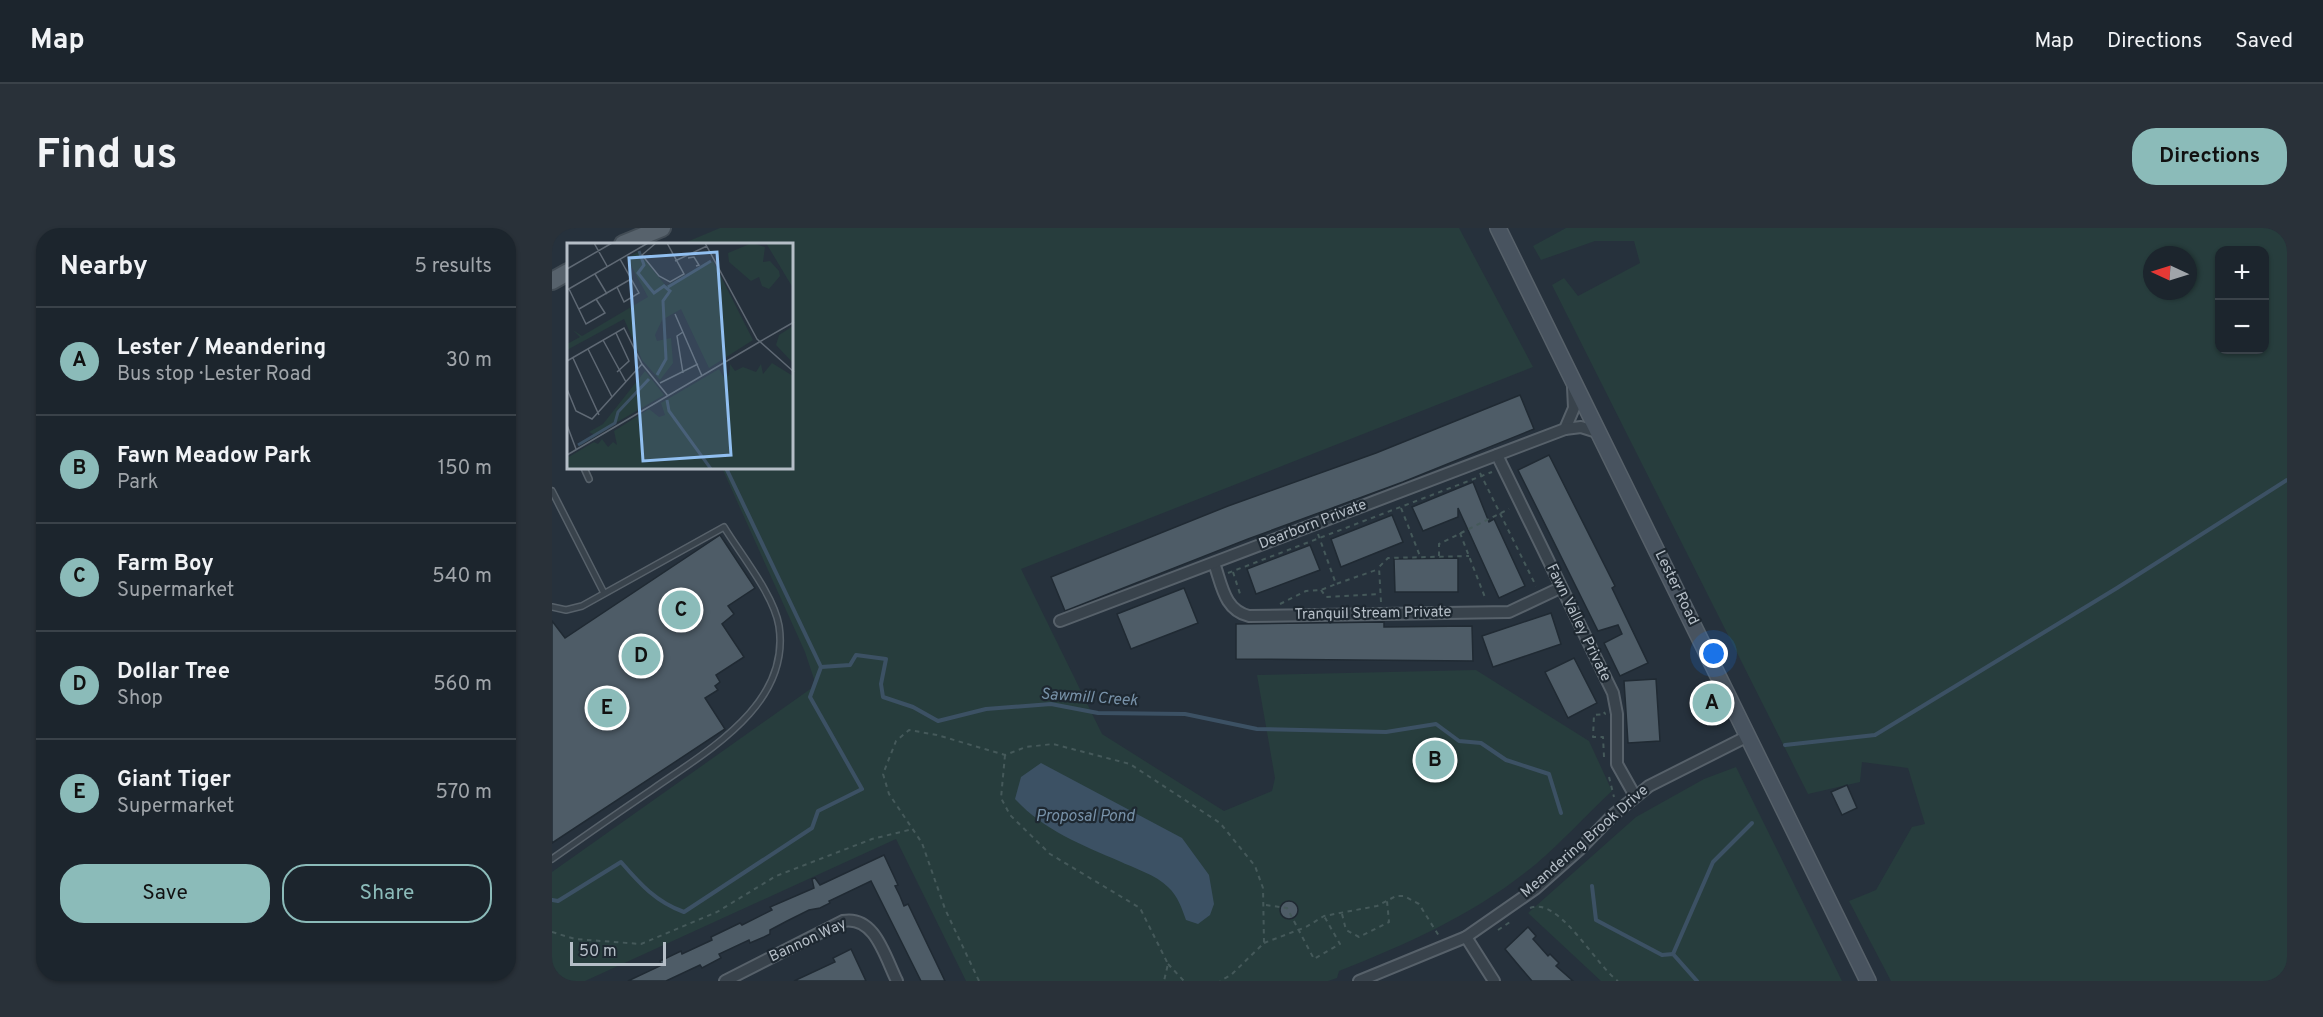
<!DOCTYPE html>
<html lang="en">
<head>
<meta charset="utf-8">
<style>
	:root { --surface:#1c252d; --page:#293139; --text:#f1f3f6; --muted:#a0a5aa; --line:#3a4249; --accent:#8bbbb9 }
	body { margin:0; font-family:Overpass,sans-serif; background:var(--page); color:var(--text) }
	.controls { position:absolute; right:18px; top:18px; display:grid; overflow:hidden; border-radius:12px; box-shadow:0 2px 4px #0004 }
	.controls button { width:54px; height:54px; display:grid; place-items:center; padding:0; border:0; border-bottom:2px solid var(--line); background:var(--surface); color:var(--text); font:30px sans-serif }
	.compass { position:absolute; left:1591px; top:18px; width:54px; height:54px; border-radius:50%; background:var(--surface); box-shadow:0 2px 4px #0004; rotate:274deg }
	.scale { position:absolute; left:18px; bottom:15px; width:96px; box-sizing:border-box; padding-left:6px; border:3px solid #b5bec7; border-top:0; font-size:16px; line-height:21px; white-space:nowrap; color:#b5bec7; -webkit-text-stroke:4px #1e2831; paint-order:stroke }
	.you { position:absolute; left:1162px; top:426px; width:21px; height:21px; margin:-15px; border:4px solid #fff; border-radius:50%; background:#1a73e8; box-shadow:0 0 0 9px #1a73e833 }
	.badge { display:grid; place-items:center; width:39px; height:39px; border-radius:50%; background:var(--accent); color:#111; font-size:20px; font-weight:700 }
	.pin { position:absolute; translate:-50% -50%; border:3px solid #fff; box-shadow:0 2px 6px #0006 }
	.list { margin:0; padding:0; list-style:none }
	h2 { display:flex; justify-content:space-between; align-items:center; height:78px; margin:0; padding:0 24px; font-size:26px }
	h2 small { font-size:20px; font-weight:400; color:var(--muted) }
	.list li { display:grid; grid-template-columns:39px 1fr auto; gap:18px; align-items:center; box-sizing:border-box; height:108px; padding:0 24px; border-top:2px solid var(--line) }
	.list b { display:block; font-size:22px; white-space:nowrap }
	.list p { margin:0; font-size:20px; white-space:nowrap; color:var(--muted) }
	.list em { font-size:20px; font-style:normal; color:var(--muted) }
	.actions { display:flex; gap:12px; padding:18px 24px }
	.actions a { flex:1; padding:14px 0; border:2px solid var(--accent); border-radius:24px; text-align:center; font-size:21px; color:var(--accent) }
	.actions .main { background:var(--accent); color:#111 }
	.map { position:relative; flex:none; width:1735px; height:753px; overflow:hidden; border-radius:24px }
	header { display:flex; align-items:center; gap:36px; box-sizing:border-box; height:84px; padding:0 30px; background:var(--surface); border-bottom:2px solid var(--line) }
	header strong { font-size:28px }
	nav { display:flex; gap:33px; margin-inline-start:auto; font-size:21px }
	.intro { display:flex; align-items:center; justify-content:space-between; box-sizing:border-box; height:144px; padding:0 36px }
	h1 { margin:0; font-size:42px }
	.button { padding:15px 27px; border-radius:24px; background:var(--accent); color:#111; font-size:21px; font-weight:700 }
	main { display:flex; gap:36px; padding:0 36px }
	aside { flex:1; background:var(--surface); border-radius:24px; box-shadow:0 2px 4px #0004 }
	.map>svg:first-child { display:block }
</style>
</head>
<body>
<header>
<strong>Map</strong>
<nav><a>Map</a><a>Directions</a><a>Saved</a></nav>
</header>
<div class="intro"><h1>Find us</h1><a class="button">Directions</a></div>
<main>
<aside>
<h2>Nearby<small>5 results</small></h2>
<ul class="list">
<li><span class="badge">A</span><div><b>Lester / Meandering</b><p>Bus stop · Lester Road</p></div><em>30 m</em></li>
<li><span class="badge">B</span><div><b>Fawn Meadow Park</b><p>Park</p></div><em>150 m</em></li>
<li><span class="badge">C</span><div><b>Farm Boy</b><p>Supermarket</p></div><em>540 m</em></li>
<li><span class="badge">D</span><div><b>Dollar Tree</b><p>Shop</p></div><em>560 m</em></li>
<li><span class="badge">E</span><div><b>Giant Tiger</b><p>Supermarket</p></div><em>570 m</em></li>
</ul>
<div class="actions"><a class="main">Save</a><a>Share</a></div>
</aside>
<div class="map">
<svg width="1735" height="753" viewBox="0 0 1735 753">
	<rect width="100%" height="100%" fill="#26313c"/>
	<!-- green -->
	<g fill="#273d3d" fill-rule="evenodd">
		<path d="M168,0h739l74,139 -512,202 81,165 122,77 48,-20 3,-13 -18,-103 219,-5 113,71 23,50c-26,24 -49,50 -76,73 -59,49 -126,79 -197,107l-2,7 -9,3h-362l-70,-142 -311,142h-33v-109l264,-187 -11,-33 -83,-184h70v-224h-110z"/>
		<path d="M1014,0h721v753h-396l-42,-80 27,-11 36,-63 13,-3 -17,-56 -46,-6 -2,20 -52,12 -256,-509 12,-7 14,18 62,-33 -6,-22h-39l-54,19 -8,-14zM1712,22v100h-44v-100zM1600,27h36v36h-36z"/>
		<polygon points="1184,539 1290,753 1049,753 976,685 1084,589 1152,551"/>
	</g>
	<!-- water -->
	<path fill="#3c5164" d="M489,535l141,75 27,37 5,29 -4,11 -12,9 -12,-4c-4,-11 -8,-24 -18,-33 -12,-12 -34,-19 -49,-26 -36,-15 -77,-32 -104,-62l6,-22z"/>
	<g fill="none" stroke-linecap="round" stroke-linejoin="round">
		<!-- stream -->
		<g stroke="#3c5164" stroke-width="4">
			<polyline points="174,240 269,439"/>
			<polyline points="1233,517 1323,507 1565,360 1735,252"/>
			<polyline points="1040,658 1044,692 1110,727 1121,726 1145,753"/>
			<path d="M0,672l6,1 63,-39c19,22 35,40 63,50l128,-84 6,-17 44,-22 -52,-92 11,-30 29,-2 6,-10 30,4 -5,25 2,13 30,10 25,14 48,-12 65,-5 47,9 87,1 72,15 129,3 50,-8 23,17 22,2 25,17 43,14 12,39"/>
			<polyline points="1121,726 1161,634 1200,595"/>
		</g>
	</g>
	<!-- building -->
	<g fill="#4e5c67" stroke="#202a33" stroke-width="1.5">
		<polygon points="968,167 982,201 851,254 696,311 513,383 499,349 676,278 824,225"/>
		<polygon points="997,227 1063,358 1060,360 1096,435 1068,448 1052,415 1070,406 1066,397 1046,403 966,242"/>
		<polygon points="921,254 937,294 942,291 973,358 947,370 906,280 906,289 871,303 860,279"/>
		<polygon points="840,287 851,314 789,339 779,311"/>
		<polygon points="168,307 203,360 176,378 182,386 170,396 192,429 164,447 168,454 163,458 166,462 153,470 173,501 0,615 0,393 13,410"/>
		<polygon points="758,317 768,342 704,366 695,341"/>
		<polygon points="906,330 906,364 843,364 842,331"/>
		<polygon points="632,360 646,395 579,421 565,386"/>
		<polygon points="999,385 1009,416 941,439 930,408"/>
		<polygon points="832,394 832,399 920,398 921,433 684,431 684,396"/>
		<polygon points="1022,430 1045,475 1016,490 993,444"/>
		<polygon points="1104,451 1108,513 1076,515 1072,453"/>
		<polygon points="1295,557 1305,580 1290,587 1279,564"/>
		<polygon points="332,627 346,657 343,658 348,668 352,678 356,676 393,753 369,753 319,653 277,673 278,675 268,680 257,682 235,693 218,702 218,706 212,709 198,715 197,712 167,726 169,730 150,740 148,737 114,753 76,753 110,737 108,733 129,723 130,726 160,712 159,709 188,695 190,697 220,682 218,679 262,660 260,651 263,650 268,657"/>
		<circle cx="737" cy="682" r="9"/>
		<polygon points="976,699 984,708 981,711 996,728 998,726 1007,735 1004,738 1021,753 980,753 968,739 953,721"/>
		<polygon points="299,721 314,753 242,753 283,734 281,730"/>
	</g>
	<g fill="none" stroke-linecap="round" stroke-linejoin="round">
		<defs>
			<g id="lane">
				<polyline points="32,240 37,251"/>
				<polyline points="0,263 52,365"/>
				<path d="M0,379l14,3 16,-4 142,-79c17,28 50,68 55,99 12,79 -72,125 -126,163 -34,23 -67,46 -101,70"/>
			</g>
			<g id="street">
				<polyline points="1013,201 1022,180 1021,159"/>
				<polyline points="945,227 1061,465 1065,486 1065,536 1083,568"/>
				<path d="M662,335c8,22 10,47 35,53l260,-4 51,-24"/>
				<polyline points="508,393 1013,201 1029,199 1048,205"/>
				<polyline points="914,709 942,753"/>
				<path d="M173,753l118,-60c32,-6 42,36 54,60"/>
				<polyline points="807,753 914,709 983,661 1027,622 1061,587 1097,558 1196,508"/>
			</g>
			<polyline id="secondary" points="946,0 1316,753"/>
			<g id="primary">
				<polyline points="71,16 110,0"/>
				<polyline points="0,53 16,44"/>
			</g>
		</defs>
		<!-- lane casing -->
		<use href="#lane" stroke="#57616a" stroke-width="8"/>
		<!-- street casing -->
		<use href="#street" stroke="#57616a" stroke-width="14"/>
		<!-- secondary casing -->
		<use href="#secondary" stroke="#57616a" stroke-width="18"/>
		<!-- primary casing -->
		<use href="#primary" stroke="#424c55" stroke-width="20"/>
		<!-- path -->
		<g stroke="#45595a" stroke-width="2" stroke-dasharray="4.5 4.5" stroke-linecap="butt">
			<polyline points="928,245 984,358"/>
			<polyline points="849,280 868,328"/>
			<polyline points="908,305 934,372"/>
			<polyline points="766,306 784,356 827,341"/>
			<polyline points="887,328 887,316 957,281"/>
			<polyline points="681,344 689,369"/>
			<polyline points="676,345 940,244"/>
			<polyline points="769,362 774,369 828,366"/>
			<polyline points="829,374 827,339 836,330 917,328"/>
			<polyline points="728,376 754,363 769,362 784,356"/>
			<polyline points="453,527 449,570 458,587 498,626 588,680 616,736 612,753"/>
			<polyline points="1052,529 1051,509 1041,509 1042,487 1053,486 1052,484"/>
			<polyline points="1057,549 1062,569"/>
			<polyline points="714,677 735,680 762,731 788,716 772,688"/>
			<path d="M978,680c29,-12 66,58 88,73"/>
			<polyline points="790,686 794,702 807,709 837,694 835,673"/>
			<polyline points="946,702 961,692"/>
			<polyline points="0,704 23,711 89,716 165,684 224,648 320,611 361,601"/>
			<polyline points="712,715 754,699 772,688 825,678 844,668 852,668 867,676 887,708"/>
			<polyline points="616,736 632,753"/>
			<polyline points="427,753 393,681 370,615 337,566 331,546 344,513 357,502 385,507 453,527 474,519 501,516 578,536 668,595 703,638 711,660 712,715 679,747 668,753"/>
		</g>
		<!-- lane -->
		<use href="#lane" stroke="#39434c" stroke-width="5"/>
		<!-- street -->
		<use href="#street" stroke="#39434c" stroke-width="10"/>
		<!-- secondary -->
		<use href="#secondary" stroke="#48535f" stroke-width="15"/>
		<!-- primary -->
		<use href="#primary" stroke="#57626c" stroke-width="16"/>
	</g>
	<g text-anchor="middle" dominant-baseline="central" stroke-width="4.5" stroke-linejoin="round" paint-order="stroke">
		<!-- street labels -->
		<g font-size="15" fill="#b5bec7" stroke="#1e2831">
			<text transform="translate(761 297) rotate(-21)">Dearborn Private</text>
			<text transform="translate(1124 360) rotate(64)">Lester Road</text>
			<text transform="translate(821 386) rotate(-1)">Tranquil Stream Private</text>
			<text transform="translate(1026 395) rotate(64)">Fawn Valley Private</text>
			<text transform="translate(1033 614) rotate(-41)">Meandering Brook Drive</text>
			<text transform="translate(256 713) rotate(-25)">Bannon Way</text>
		</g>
		<!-- water labels -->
		<g font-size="16" font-style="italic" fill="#7892a9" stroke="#1e2831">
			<text transform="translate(537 470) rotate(4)">Sawmill Creek</text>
			<text x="533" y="589">Proposal Pond</text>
		</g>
	</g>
	<!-- overview -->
	<g transform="translate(15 15)">
		<rect width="226" height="226" fill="#26313c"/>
		<path d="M185,0l13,4 -2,15 7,-1 9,10 1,5 -11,13 -7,-3 -3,-9 -8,4 -22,-19 -1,-9zM199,0h27v45zM71,9l28,34 47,-25 40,79 -44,28 -28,-59 -19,11 -7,15 2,6 14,-3 2,25 -13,17 -18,-20 -18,-41 -57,31v-6l13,-7 -7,-7 9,6 66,-39 -21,-39zM226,83v37l-17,-18 3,-10zM205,120l21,13v93h-226v-11l27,-16 4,2 4,-5 6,8 5,-5 4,3 -3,-14 35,-22 10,8 6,-2 -4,-12 58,-34 5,9 -1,-11 6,9 1,-12 5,7 8,-4 13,5 5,-8 2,10zM78,128l19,24 -69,40 -6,-3 14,-8z" fill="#273d3d"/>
		<path fill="none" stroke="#3c5164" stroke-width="3" d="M72,8l5,14 -6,8 11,14 5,6 10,-7 6,5 -7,10 3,58 -9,16M101,44l43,-26M100,157l2,11 42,58M11,202l37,-22 3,-11 31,-33"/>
		<path fill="none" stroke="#5f6974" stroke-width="1.5" d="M27,0l13,23M89,0l-14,12 17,21 11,6 14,-8 -17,-31M138,0l52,96 37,33M121,15l6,-1 5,8 -3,1M108,18l32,-15M0,26l45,-26M28,31l12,20M50,44l7,15 15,-9 -19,-34M2,46l17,35 19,-11 -9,-14M0,47l81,-47M12,66l52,-30M108,71l27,62M49,90l13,28 -12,11M36,97l23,42M194,98l33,-19M21,106l24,48M6,115l26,57M0,118l57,-33 18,36 26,32M116,130l-6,-37 6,-4M93,140l38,-19M0,146l9,22 16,8 50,-55M0,182l9,24M0,212l194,-114"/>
		<path fill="#91bff0" fill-opacity="0.15" stroke="#91bff0" stroke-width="3" d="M150,9l14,203 -88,6 -14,-203z"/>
		<rect width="226" height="226" fill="none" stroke="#b5bec7" stroke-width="3"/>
	</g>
</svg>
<div class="controls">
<button>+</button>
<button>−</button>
</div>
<svg class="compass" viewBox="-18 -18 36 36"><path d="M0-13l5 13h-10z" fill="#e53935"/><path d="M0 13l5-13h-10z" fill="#a0a5aa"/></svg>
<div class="scale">50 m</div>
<div class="you"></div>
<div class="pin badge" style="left:1160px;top:475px">A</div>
<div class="pin badge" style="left:883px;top:532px">B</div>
<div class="pin badge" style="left:129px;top:382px">C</div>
<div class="pin badge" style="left:89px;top:428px">D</div>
<div class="pin badge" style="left:55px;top:480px">E</div>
</div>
</main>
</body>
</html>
